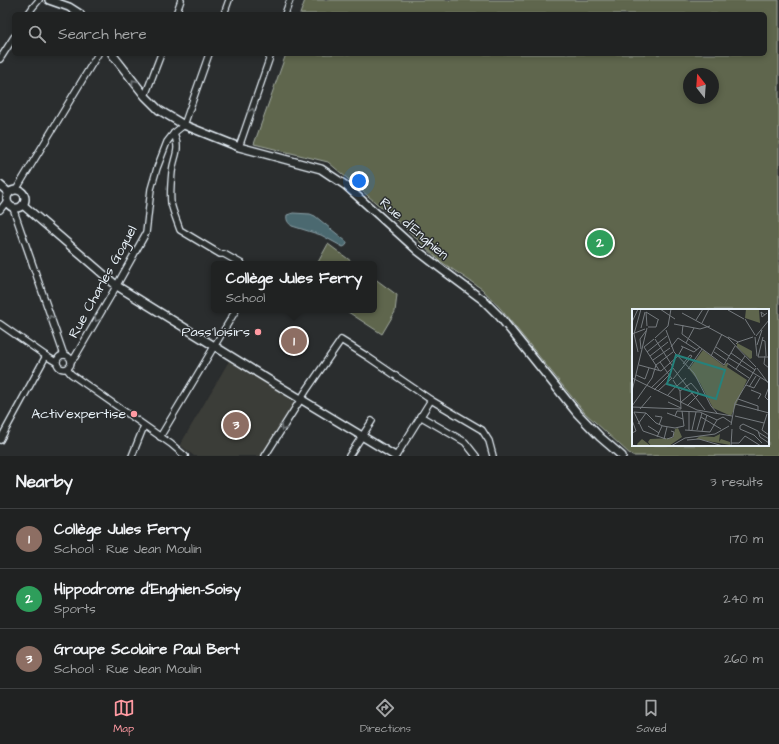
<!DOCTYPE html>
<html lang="en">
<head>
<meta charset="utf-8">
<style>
	:root { --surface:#202222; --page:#282a2a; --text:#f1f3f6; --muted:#a2a4a5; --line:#3d3f40; --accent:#ff9aa2 }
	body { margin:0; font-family:"Architects Daughter",sans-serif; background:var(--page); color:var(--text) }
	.compass { position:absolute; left:683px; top:68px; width:36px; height:36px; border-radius:50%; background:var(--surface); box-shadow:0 2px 6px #0003; rotate:343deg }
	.you { position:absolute; left:359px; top:181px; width:14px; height:14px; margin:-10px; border:3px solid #fff; border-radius:50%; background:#1a73e8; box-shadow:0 0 0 6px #1a73e833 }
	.badge { display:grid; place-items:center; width:26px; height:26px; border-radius:50%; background:var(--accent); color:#fff; font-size:13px; font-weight:700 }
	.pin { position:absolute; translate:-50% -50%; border:2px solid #fff; box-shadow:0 1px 4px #0006 }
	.popup { position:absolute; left:211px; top:261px; width:166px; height:52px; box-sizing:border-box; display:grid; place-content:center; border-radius:6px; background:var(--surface); filter:drop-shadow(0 1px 3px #0005); font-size:13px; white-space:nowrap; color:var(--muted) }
	.popup b { font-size:15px; color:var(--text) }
	.popup::after { content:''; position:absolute; left:50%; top:100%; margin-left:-8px; border:8px solid transparent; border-top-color:var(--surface) }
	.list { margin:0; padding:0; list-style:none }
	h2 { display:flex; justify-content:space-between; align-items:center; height:52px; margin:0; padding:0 16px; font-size:17px }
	h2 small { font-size:13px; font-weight:400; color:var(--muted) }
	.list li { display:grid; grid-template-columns:26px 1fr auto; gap:12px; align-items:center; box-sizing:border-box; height:60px; padding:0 16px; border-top:1px solid var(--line) }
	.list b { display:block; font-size:15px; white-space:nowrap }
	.list p { margin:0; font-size:13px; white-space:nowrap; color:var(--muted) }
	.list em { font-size:13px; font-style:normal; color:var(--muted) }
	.icon { flex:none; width:22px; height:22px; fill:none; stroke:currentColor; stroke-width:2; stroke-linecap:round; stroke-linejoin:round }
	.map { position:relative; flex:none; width:779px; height:456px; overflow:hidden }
	.search { position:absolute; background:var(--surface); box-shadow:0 2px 6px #0003; left:12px; right:12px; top:12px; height:44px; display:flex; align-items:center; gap:10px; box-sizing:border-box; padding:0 14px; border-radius:6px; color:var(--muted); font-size:15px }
	.sheet { height:232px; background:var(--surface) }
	nav { display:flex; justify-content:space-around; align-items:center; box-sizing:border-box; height:56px; border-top:1px solid var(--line); background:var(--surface); font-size:11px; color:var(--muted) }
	nav a { display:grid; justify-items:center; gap:2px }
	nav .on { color:var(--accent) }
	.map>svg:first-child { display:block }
</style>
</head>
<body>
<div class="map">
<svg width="779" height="456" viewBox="0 0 779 456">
	<rect width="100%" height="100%" fill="#2a2d2e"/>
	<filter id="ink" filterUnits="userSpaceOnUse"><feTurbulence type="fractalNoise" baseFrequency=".025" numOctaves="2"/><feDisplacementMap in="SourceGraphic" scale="8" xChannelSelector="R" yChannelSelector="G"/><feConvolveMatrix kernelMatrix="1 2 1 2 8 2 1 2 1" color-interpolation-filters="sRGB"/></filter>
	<g filter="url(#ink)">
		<!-- built -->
		<polygon fill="#3b3c37" points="229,361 292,399 294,404 261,456 194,456 180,445"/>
		<!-- green -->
		<g fill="#5f664d" stroke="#a4aca2" fill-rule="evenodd">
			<path d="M305,0h474v456h-147l-48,-44 -84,-104 -18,-19 -42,-28 -38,-36 -74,-63 -74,-18 32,-90h479v-40h-465zM689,74h24v24h-24zM633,310h135v135h-135z"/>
			<polygon points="328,244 355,264 317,264"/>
			<polygon points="374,278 397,295 395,312 382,334 345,310 374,310"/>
		</g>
		<!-- water -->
		<path fill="#4c6970" stroke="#8a9fa6" d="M293,213l17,1 5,2 32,26c0,3 -1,4 -4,5l-22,-12 -29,-9c-4,-3 -6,-6 -5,-11z"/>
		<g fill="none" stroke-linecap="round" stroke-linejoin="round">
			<defs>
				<g id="minor">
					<polyline points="28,14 33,7 39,0"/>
					<polyline points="176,14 181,0"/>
					<polyline points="224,14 229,0"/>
					<polyline points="285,14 290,0"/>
					<polyline points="0,59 14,37"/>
					<polyline points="145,96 161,54"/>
					<path d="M174,133c7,19 0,22 -2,39 -1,10 -2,21 -1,31 2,9 6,18 9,27l40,24h4l18,10"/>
					<polyline points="239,147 271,54"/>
					<polyline points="16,190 98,54"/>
					<polyline points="13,208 64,355"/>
					<polyline points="0,210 7,201"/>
					<polyline points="0,324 46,356 56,362"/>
					<circle cx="64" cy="362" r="7"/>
					<polyline points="71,361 75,357 113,292 146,233 151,189 157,168 167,142 174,133 184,125 209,54"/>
					<polyline points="67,369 71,374 171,444 185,456"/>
					<polyline points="420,416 465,442 476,456"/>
					<polyline points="160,437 236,310"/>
					<polyline points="0,440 46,356"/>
					<polyline points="132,456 144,426"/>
					<polyline points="265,456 306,391 341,340 368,357 431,400 482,430 489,441 493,456"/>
					<polyline points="349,456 372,421"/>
					<polyline points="396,456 431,400"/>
				</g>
				<g id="tertiary">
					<polyline points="49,0 69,7 80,14"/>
					<polyline points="112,54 145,96 159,110 184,125 239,147 258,152 321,169 345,185 418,251 440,268 483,300 500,317 577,413 600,437 622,456"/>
					<polyline points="0,185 9,193"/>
					<circle cx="16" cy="199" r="9"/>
					<polyline points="23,205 117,286 274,383 395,456"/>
				</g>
			</defs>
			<!-- minor casing -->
			<use href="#minor" stroke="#e8f1f8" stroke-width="8"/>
			<!-- tertiary casing -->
			<use href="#tertiary" stroke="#e8f1f8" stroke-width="10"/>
			<!-- minor -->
			<use href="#minor" stroke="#2a2d2e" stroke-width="5.5"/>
			<!-- tertiary -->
			<use href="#tertiary" stroke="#2a2d2e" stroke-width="7"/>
		</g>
		<!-- one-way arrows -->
		<defs><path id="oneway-chevron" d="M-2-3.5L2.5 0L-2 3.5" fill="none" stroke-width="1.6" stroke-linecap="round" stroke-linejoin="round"/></defs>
		<g stroke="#6c7275">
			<use href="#oneway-chevron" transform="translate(134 82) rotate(-128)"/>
			<use href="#oneway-chevron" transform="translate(252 111) rotate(-71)"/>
			<use href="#oneway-chevron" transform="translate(51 318) rotate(-109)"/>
			<use href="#oneway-chevron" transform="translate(97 319) rotate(121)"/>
			<use href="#oneway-chevron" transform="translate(283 428) rotate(122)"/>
		</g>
	</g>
	<!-- markers -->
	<g fill="#ff9aa2" stroke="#2a2d2e" stroke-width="1.5">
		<circle cx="258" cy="332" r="4"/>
		<circle cx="134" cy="414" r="4"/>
	</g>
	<g text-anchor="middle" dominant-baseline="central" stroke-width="3" stroke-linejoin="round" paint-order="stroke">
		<!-- street labels -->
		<g font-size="14" fill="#e8f1f8" stroke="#2a2d2e">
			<text transform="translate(414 229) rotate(41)">Rue d'Enghien</text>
			<text transform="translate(103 282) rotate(-61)">Rue Charles Goguel</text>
		</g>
		<!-- poi labels -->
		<g font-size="14" fill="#e8f1f8" stroke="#2a2d2e" text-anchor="end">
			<text x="250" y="332">Pass’loisirs</text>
			<text x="126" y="414">Activ'expertise</text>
		</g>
	</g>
	<!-- overview -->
	<g transform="translate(632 309)">
		<rect width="137" height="137" fill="#2a2d2e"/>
		<path d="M114,0l13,1 1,13 -15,-5zM105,34l15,8v7l-2,1 -13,-12zM71,41l21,16 2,-3 2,1 -1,3 20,13 -16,36 -18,-8 -13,-25 -11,-14zM46,119l4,9 -13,9h-31l-1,-2 5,-5 9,7 -3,-4 2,-3 23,-1 2,-9zM88,125l-1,8 2,-3 9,3v3l-34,-6 4,-3 14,1z" fill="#5f664d"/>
		<path fill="none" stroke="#767b7f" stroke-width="1" d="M28,0l15,10M96,1l16,9M14,3l13,8M14,3l1,14M50,4l46,25 28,29M133,6l-4,-3 1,5 5,-4M113,10l10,16M64,11l7,-11M0,13l6,-13M70,14l7,-14M42,15l26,5 10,-3M51,16l-1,9 42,31 11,-19M36,17l3,-17M16,18h8l2,-7M9,19l4,-16M34,21l8,22M0,25l13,-5M124,27l13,-16M96,28l10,5 -2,2M123,28l2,19M131,28l-5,20h11M23,29l13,-12M22,30l-10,8 15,23M23,30l18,28M130,31l3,1 1,15M106,33l15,-5M54,34l8,-15M125,36l5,-15M49,37l13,6 6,-5M39,38l7,-9 19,12M84,38l13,9M9,40l-1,-10 6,-8M6,43l-4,-18 7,-25M15,43l20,-16M42,43l20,21 17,33 6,7M82,43l13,9M99,44l24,17M18,47l18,-14M79,47l11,-22M133,47l-1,8 5,4M97,49l39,24M21,51l17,-12M28,53l12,17M95,54l22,15M7,56l22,6 17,-15 5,-9M41,59l32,42M125,59l12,16M56,60l14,-20M104,60l9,-13M4,66l9,4 4,-11M0,69l65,32 35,6M41,70l19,-23 -2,-1 -7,9M114,76l8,3 6,-10M45,77l9,-8M117,78l7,-11M137,78l-4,10 4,4M19,79l21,-20M22,81l15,-15M119,81l10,4 -3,5M0,82l15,-63M26,82l14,-13M48,82l11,-8 7,8v4l-11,11M35,87l10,-11M106,90l20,7v5M36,93l13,6M49,93l12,-10M103,95l34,9M137,95v30M0,97l20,-28 4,-13 17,-13M0,98l49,2 -1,-18 -7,-11M8,100l11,-13M50,102l2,15M35,104l16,6M135,105l-5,16 7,5M23,107l7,1 -3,8M43,107l2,-5 23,1 17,8M103,107l29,7M69,108l20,12M0,111l4,11 -4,2M6,115l8,-11M99,116l4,-22 21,-35M16,117l11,7M53,121l25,2 7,-12 6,-3 9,6M57,121v-19M60,121l4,-18M65,121l5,-17M70,122l5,-16M126,123l11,7M25,128l5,-11M32,130l3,-12M34,130l-23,-8 -9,-19 12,1 10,10 7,3 12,2 9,-2M35,130l6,-2 1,-5 -3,-1M55,131l12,-1 24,7M99,134h8l6,-7 16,10M130,134l-8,-8 -14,-6v-3l3,-2 15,7 2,6 9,6M39,137l14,-8 30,-4 14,-8M99,137l1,-17"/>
		<path fill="#25827c" fill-opacity="0.15" stroke="#25827c" stroke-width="2" d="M44,46l49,15 -9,29 -49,-15z"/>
		<rect width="137" height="137" fill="none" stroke="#e8f1f8" stroke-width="2"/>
	</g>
</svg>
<svg class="compass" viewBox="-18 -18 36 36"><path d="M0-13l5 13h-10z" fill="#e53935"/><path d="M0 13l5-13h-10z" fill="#a2a4a5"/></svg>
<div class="you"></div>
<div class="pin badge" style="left:294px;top:341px;background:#8d6e63">1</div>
<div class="popup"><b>Collège Jules Ferry</b>School</div>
<div class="pin badge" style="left:600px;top:243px;background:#2e9e5b">2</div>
<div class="pin badge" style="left:236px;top:425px;background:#8d6e63">3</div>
<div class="search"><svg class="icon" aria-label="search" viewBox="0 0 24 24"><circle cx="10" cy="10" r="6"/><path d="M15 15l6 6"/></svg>Search here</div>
</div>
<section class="sheet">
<h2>Nearby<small>3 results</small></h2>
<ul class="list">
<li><span class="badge" style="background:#8d6e63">1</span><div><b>Collège Jules Ferry</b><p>School · Rue Jean Moulin</p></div><em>170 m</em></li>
<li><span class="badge" style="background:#2e9e5b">2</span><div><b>Hippodrome d'Enghien-Soisy</b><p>Sports</p></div><em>240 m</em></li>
<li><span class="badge" style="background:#8d6e63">3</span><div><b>Groupe Scolaire Paul Bert</b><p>School · Rue Jean Moulin</p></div><em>260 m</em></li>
</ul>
</section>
<nav>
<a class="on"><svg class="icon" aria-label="map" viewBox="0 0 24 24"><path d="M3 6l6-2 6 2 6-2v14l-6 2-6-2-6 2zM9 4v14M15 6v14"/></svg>Map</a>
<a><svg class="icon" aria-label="directions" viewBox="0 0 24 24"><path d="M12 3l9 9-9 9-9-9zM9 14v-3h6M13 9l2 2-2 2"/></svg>Directions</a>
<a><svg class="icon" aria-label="saved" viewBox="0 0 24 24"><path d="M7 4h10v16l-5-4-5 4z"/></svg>Saved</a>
</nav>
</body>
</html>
